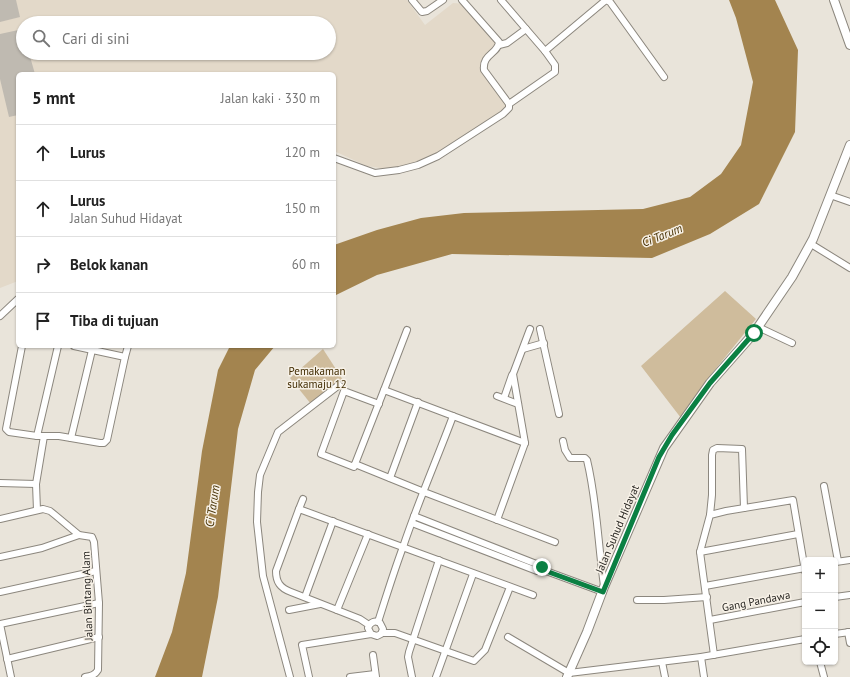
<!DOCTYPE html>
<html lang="id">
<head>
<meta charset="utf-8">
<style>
	:root { --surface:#fff; --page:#f2f2f2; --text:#222; --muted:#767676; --line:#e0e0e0 }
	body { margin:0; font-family:"PT Sans",sans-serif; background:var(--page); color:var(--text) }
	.controls { position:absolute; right:12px; bottom:12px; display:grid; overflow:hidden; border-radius:6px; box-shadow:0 1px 3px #0004 }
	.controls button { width:36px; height:36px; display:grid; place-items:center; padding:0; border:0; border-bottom:1px solid var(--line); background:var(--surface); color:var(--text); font:20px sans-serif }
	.stop { position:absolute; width:12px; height:12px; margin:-9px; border:3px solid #0b8043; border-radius:50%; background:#fff }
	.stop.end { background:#0b8043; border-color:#fff; box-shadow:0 1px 4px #0008 }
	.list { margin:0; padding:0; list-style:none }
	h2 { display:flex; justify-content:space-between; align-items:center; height:52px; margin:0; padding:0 16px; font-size:17px }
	h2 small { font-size:13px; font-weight:400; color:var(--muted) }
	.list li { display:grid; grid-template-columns:26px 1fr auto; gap:12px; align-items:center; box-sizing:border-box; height:56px; padding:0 16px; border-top:1px solid var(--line) }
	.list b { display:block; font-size:15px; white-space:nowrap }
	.list p { margin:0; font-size:13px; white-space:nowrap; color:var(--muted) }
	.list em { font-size:13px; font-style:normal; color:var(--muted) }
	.icon { flex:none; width:22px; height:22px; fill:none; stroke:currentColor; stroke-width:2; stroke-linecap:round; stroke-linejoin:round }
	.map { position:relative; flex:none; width:850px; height:677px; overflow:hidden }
	.search { position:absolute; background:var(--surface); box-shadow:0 1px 3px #0004; left:16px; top:16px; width:320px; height:44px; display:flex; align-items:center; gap:10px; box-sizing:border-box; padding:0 14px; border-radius:22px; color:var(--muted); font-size:15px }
	.panel { position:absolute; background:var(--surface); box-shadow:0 1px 3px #0004; left:16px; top:72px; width:320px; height:276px; border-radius:6px }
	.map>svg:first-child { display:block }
</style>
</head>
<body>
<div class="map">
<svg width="850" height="677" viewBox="0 0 850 677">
	<rect width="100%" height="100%" fill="#e9e4da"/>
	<!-- built -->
	<path fill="#e3d9c9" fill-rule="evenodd" d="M0,0h407l18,25 28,-22 13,1 32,37 -1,9 -17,14 31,45 -69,48 -55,12 -20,-3 -33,-15v-77h-316v207l-18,7zM23,23h306v30h-306z"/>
	<!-- green -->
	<g fill="#cfbc9c">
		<polygon points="725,291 756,319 710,376 681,418 641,366"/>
		<polygon points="323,349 343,380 311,404 290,378"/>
	</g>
	<!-- water -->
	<g fill="#a3844f">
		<polygon points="729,0 775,0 798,50 795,132 759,204 710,234 652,258 452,254 377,275 334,296 334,245 377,230 421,218 464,213 643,209 690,197 721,174 741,145 753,82 736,18"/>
		<polygon points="230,346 275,346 255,370 238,429 218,597 202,677 155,677 172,632 186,573 202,451 218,370"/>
	</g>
	<!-- building -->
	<g fill="#bfbab1">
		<polygon points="0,0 16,0 20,17 0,22"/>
		<polygon points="23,29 23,53 29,53 35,74 18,74 18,115 9,117 0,79 0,34"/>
	</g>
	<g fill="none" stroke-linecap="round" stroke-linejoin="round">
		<defs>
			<g id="street">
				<polyline points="412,0 422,12 427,11 443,0"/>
				<path d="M462,0l37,42c-1,12 -17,12 -15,28l25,34"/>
				<polyline points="499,45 507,43 526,29"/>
				<polyline points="545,51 606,0 610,2 664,77"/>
				<polyline points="334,158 375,173 399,170 418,165 438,156 503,114 509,108 509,104 555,72 555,65 545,51 501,0"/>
				<polyline points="830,195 850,202"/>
				<polyline points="811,244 850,268"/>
				<polyline points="0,316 18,299"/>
				<polyline points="758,327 792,343"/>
				<polyline points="540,329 559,414"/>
				<polyline points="22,346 6,429 9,432 37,436 59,436 100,443 104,443 107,440 125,357 74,346"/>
				<polyline points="523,349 544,343"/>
				<polyline points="125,357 128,346"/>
				<polyline points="384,390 407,330"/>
				<polyline points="497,396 518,404"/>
				<polyline points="504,398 512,375"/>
				<polyline points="453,416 525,443 497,520"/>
				<polyline points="37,436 58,346"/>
				<polyline points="71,438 93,346"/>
				<path d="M563,441l2,9 5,8h15l2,2c10,41 11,84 17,126"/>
				<polyline points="525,443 513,374 530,329"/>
				<polyline points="355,464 354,467 321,454 344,391 379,404"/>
				<polyline points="390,478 418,402"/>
				<polyline points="0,483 36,484"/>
				<polyline points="824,486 838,561"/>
				<polyline points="299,509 303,499"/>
				<polyline points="37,510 36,484 44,436"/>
				<polyline points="710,515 712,495 712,455 713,450 717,448 742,449 744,508"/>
				<polyline points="414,516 539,565 546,571"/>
				<path d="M0,519l43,-10 7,2 5,4 24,20 13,2 2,5 5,61 -1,67c-3,5 -7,6 -13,7"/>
				<polyline points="412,523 537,571 546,571 603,592"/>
				<polyline points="700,552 798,534"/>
				<polyline points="0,557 42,548 79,535"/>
				<polyline points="836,562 850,560"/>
				<polyline points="705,586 805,568"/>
				<polyline points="0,592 96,571"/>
				<polyline points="305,597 333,521"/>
				<polyline points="835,597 850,595"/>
				<polyline points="637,600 664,600 707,597"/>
				<polyline points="289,610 320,604"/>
				<polyline points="337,610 368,534"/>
				<polyline points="710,620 805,602"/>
				<path d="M378,622c8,-25 16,-51 25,-75 15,-45 34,-88 50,-131l-69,-26 -29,74 69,28 131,50"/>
				<polyline points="0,624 99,603"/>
				<polyline points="0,624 11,677"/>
				<path d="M369,625l-9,-6 -69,-27c-11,-4 -15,-10 -15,-21l23,-62c78,28 156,58 234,86"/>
				<polyline points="848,632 850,643"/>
				<polyline points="382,633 395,633 474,661 485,650 510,587"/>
				<polyline points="835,634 850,632"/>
				<polyline points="508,637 569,673 701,657 805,639"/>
				<polyline points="373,655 376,677"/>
				<polyline points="714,655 700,552 710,515 726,511 793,500 805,571"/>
				<polyline points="701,657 704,677"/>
				<polyline points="7,659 99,637"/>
				<polyline points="662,662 665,677"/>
				<polyline points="820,662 824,677"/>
				<polyline points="290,677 263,576 257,522 258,492 260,475 278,432 339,385"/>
				<path d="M309,677l-7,-32 69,-11 6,2 4,-2 2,-5 -3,-6c-5,-3 -10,-1 -12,5l3,6"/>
				<polyline points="350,677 375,674"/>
				<polyline points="412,677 408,657 409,652 439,560"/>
				<polyline points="436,677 473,574"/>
			</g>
			<g id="secondary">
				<polyline points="834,0 850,45"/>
				<polyline points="567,677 587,632 604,587 664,448 710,383 754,333 792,277 813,239 850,145"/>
			</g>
		</defs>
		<!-- street casing -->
		<use href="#street" stroke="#8c877e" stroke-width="8"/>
		<!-- secondary casing -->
		<use href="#secondary" stroke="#8c877e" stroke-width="10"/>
		<!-- street -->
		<use href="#street" stroke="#fff" stroke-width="6"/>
		<!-- secondary -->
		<use href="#secondary" stroke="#fff" stroke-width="8"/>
	</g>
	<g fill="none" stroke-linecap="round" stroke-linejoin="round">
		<!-- route -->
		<polyline stroke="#0b8043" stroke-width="5" points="542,567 546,571 603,592 659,457 672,435 710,383 754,333"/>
	</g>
	<g text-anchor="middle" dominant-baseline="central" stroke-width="3" stroke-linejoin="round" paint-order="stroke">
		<!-- park labels -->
		<g font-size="11" fill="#402b00" stroke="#f7f1e7">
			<text x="317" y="371">Pemakaman<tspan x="317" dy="13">sukamaju 12</tspan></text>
		</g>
		<!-- street labels -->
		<g font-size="11" fill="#292723" stroke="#f7f1e7">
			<text transform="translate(617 529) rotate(-67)">Jalan Suhud Hidayat</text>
			<text transform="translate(87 596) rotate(-92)">Jalan Bintang Alam</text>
			<text transform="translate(756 601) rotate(-11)">Gang Pandawa</text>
		</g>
		<!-- water labels -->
		<g font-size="12" font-style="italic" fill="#483204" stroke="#f7f1e7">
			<text transform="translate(662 235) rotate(-22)">Ci Tarum</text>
			<text transform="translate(212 506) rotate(-82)">Ci Tarum</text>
		</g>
	</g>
</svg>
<div class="controls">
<button>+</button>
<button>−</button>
<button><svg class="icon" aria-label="locate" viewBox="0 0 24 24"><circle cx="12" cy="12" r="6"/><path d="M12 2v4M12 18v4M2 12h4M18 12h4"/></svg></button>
</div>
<div class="stop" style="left:754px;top:333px"></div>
<div class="stop end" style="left:542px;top:567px"></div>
<div class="search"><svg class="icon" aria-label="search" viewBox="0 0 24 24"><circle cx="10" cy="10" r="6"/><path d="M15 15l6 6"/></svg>Cari di sini</div>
<section class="panel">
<h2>5 mnt<small>Jalan kaki · 330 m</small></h2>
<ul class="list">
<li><svg class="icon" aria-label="ahead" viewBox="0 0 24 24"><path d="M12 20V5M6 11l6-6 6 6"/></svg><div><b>Lurus</b></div><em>120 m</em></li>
<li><svg class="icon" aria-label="ahead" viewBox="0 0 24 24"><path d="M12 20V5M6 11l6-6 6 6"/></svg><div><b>Lurus</b><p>Jalan Suhud Hidayat</p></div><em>150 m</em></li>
<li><svg class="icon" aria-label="right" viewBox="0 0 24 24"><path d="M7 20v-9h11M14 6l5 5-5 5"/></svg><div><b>Belok kanan</b></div><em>60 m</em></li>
<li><svg class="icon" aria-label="arrive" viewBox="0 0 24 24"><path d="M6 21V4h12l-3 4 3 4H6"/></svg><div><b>Tiba di tujuan</b></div></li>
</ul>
</section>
</div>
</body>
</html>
